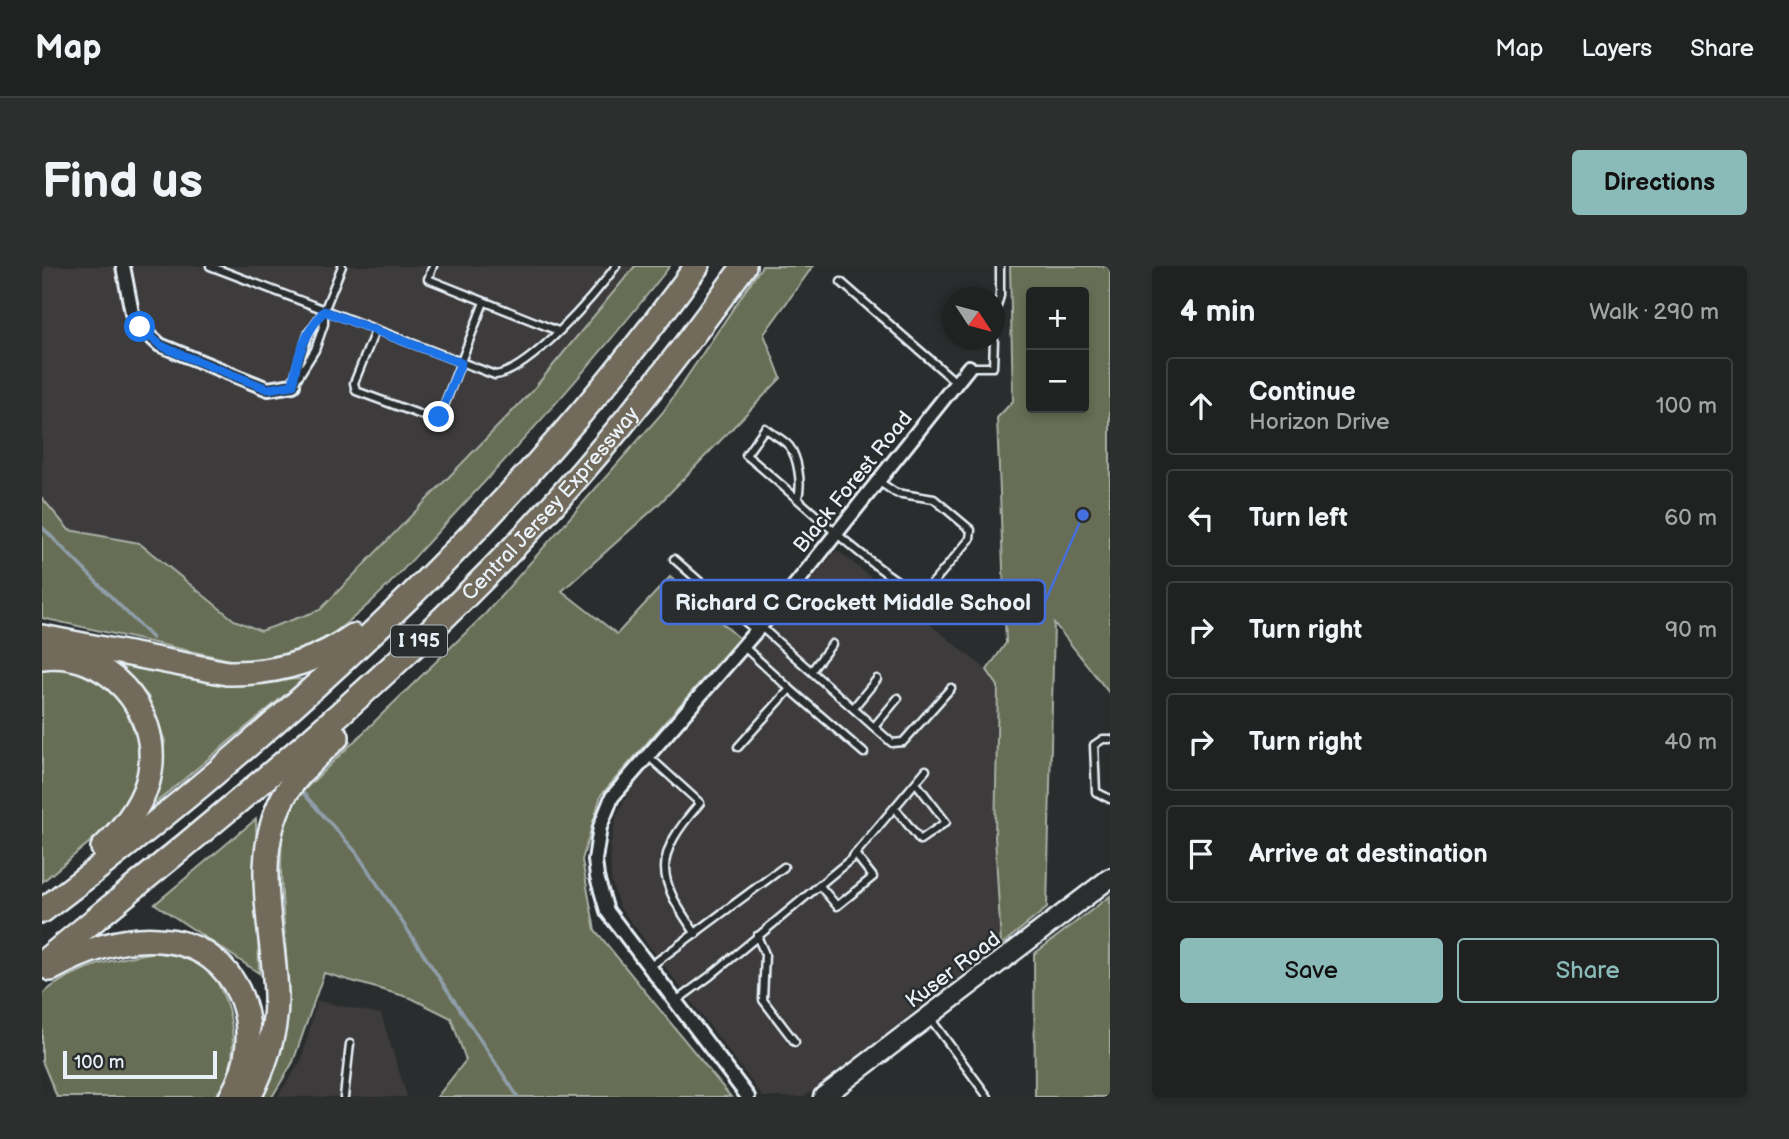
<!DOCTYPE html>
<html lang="en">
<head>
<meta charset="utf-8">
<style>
	:root { --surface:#202222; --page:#2d2f2f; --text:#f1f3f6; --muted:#a2a4a5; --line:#3d3f40; --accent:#8bbbb9 }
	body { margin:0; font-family:"Balsamiq Sans",sans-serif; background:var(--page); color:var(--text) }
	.controls { position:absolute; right:21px; top:21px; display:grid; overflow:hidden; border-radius:7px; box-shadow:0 4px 10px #0003 }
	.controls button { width:63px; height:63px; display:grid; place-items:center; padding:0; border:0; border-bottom:2px solid var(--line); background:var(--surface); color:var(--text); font:35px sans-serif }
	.compass { position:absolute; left:900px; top:21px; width:63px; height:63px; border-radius:50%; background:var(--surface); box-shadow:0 4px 10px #0003; rotate:126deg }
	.scale { position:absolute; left:21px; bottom:18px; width:154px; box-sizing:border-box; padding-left:7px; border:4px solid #e8f1f8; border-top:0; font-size:19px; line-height:24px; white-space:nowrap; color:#e8f1f8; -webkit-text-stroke:5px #2a2d2e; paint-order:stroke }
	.stop { position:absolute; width:21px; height:21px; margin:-16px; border:5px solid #1a73e8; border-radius:50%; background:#fff }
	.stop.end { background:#1a73e8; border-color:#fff; box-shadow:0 2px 7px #0008 }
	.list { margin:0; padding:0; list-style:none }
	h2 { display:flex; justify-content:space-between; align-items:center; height:91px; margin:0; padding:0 28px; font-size:30px }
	h2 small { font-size:23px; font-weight:400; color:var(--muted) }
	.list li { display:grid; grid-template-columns:46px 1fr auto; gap:21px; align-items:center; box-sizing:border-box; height:98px; margin:0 14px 14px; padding:0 14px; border:2px solid var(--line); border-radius:7px }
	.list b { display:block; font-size:26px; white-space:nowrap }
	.list p { margin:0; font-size:23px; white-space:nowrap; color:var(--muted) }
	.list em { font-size:23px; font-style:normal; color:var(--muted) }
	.actions { display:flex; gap:14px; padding:21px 28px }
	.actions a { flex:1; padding:16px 0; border:2px solid var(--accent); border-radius:7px; text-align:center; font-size:24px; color:var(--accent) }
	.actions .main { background:var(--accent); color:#111 }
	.icon { flex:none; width:38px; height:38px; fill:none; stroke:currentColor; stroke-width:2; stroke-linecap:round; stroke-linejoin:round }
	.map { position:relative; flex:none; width:1068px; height:831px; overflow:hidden; border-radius:7px }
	header { display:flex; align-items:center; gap:42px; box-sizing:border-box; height:98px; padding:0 35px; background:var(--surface); border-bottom:2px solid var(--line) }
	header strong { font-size:33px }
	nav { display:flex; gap:38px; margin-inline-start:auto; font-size:24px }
	.intro { display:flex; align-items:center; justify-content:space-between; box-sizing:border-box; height:168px; padding:0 42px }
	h1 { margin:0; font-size:49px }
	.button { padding:18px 32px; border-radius:7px; background:var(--accent); color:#111; font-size:24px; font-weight:700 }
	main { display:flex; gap:42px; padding:0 42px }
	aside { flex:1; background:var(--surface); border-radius:7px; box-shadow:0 4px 10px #0003 }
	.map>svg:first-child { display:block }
</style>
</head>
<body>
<header>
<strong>Map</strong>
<nav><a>Map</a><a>Layers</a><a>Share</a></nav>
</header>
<div class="intro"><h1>Find us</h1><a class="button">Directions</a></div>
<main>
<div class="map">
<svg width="1068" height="831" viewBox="0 0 1068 831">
	<rect width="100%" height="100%" fill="#2a2d2e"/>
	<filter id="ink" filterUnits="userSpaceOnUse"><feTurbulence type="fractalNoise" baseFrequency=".0143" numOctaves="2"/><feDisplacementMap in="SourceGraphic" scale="14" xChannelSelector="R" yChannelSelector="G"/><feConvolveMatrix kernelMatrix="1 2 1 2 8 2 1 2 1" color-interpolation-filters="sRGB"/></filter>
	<g filter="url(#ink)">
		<!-- built -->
		<g fill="#3e3b3b">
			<polygon points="0,0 593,0 490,125 278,344 219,365 192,354 97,277 27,264 0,232"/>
			<polygon points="795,284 945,404 956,420 953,570 959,679 762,831 721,831 577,640 569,614 568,580 575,548 589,522"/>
			<polygon points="275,735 339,748 365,831 235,831 259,795"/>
		</g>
		<!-- green -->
		<g fill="#676e54" stroke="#a8b0a6" stroke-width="2" fill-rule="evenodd">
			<path d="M593,0h35c-70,90 -145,174 -224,257 -34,36 -69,79 -110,108 -30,21 -65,28 -101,30l-193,-43v-120l27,32 70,13 95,77 27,11 59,-21 212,-219z"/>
			<path d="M720,0h51l-49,68 17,44 -123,127 -96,86 55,43 53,-57 69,61 -138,157 -19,65 13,70 136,167h-294l29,-37 -15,-42 -40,-20 -87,-25 -31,89 -21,35h-11c48,-80 14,-172 21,-259 1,-13 10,-28 14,-40l190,-185 177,-201z"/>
			<path d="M968,0h100v428l-56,-71 -7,285 -46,37 -6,-109 3,-150 -11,-16 19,-27 -9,-225 16,-17zM989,26h53v116h-53z"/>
			<polygon points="66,390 188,415 262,413 111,539 123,475 106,430"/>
			<polygon points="18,396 74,427 99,476 100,510 73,555 0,616 0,401"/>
			<polygon points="214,553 217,707 113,638"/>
			<polygon points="1068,630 1068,831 993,831 992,688"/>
			<path d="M120,685c11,3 32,6 41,13 31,29 43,102 11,133h-157l-15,-36v-67c35,-29 77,-36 120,-43z"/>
		</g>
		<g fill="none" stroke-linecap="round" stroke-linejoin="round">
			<!-- stream -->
			<g stroke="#8f9eaa" stroke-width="3.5">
				<polyline points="0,261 110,372"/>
				<polyline points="262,528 314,586 476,831"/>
			</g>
			<defs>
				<g id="lane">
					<path d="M168,0l285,109c34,-3 101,-81 121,-109"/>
					<polyline points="391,0 386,13 516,65"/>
					<polyline points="799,16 915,117"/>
					<polyline points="953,47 958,30 958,0"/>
					<polyline points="333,65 312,117 314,125 393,154 400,145 442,36"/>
					<polyline points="927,101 951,101 952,74"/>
					<polyline points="251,116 267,66 282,45"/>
					<polyline points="251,119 273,84 282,58 282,45 300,0"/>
					<path d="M756,231c4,-13 0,-40 -9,-51 -6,-7 -17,-12 -24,-18l-19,27c57,46 106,98 168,137l12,-1 44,-52 1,-9 -37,-31 -38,-6 -18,-12"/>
					<polyline points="632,293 714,365"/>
					<polyline points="718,360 850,477 861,476 909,422"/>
					<polyline points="770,404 790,378"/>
					<polyline points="748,423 822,487"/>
					<polyline points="812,441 835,413"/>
					<polyline points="832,461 856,432"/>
					<polyline points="1068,473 1061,473 1052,479 1054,526 1068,533"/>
					<polyline points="696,481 748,423 701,380"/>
					<path d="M605,489l53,48c-48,55 -44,74 -4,131"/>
					<polyline points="853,542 878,574 904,556 874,517"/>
					<polyline points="778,620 795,640 831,611 813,588"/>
					<polyline points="715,670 723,688 721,734 753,776"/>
					<polyline points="606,702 742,601"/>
					<polyline points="634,735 668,710 809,593 884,504"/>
					<polyline points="888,752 946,831"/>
					<polyline points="302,831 308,778"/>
				</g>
				<g id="street">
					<polyline points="81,0 90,47 98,61 118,79 226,123 251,119"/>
					<polyline points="706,831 565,645 555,611 553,594 558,561 570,531 742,333 927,101"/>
				</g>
				<polyline id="secondary" points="781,831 1068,612"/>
				<g id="highway">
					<path d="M0,371l185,36c46,1 88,-10 126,-37"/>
					<path d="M0,391c64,-8 118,51 108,115 -5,30 -25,55 -47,76"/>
					<path d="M0,645c245,-184 474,-396 655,-645"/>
					<path id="s1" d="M0,697c162,-133 326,-263 471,-415 84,-88 160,-184 231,-282"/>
					<path d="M9,703c33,-18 70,-32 108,-29 82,4 111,93 72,157"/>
					<path d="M207,831c16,-31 28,-66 27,-102 -2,-66 -26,-137 8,-199 14,-23 34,-41 53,-59"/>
				</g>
			</defs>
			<!-- lane casing -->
			<use href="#lane" stroke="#e8f1f8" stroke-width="11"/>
			<!-- street casing -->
			<use href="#street" stroke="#e8f1f8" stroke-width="18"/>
			<!-- secondary casing -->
			<use href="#secondary" stroke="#e8f1f8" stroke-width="23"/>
			<!-- highway casing -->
			<use href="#highway" stroke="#e8f1f8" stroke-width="28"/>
			<!-- lane -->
			<use href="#lane" stroke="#2a2d2e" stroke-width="6"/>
			<!-- street -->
			<use href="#street" stroke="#2a2d2e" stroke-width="12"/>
			<!-- secondary -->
			<use href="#secondary" stroke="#2a2d2e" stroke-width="18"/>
			<!-- highway -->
			<use href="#highway" stroke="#726b5a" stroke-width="23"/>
		</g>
	</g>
	<g fill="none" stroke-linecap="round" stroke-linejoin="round" filter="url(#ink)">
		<!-- route -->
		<path stroke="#1a73e8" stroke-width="9" d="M98,61l20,18 15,7 93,37 25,-4c3,-27 13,-54 31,-74l137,52 -22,54"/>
	</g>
	<g text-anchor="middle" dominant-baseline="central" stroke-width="5" stroke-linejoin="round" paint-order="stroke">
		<!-- shield labels -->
		<rect fill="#2a2d2e" stroke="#afb6bb" stroke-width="2" x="349" y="359.5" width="56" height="31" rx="5"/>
		<g font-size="19" font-weight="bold" fill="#e8f1f8">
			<text x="377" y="375">I 195</text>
		</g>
		<!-- street labels -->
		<g font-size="21" fill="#e8f1f8" stroke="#2a2d2e">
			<text transform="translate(811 216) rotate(-51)">Black Forest Road</text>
			<text stroke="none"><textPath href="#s1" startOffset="686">Central Jersey Expressway</textPath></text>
			<text transform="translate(911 704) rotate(-37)">Kuser Road</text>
		</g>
	</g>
	<!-- callouts -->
	<path fill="none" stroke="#466fde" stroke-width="2.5" d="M1041 249L1003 336"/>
	<circle fill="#466fde" stroke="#2a2d2e" stroke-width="2.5" cx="1041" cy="249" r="7"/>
	<rect fill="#2a2d2e" stroke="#466fde" stroke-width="2.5" x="619" y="314" width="384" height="44" rx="7"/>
	<g font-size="23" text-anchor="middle" font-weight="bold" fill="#e8f1f8">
		<text x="811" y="344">Richard C Crockett Middle School</text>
	</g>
</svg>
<div class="controls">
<button>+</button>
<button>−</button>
</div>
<svg class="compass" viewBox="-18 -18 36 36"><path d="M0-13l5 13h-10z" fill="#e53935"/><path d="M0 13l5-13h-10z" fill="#a2a4a5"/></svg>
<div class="scale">100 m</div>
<div class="stop" style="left:98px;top:61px"></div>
<div class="stop end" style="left:397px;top:151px"></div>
</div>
<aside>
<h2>4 min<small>Walk · 290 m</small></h2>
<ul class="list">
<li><svg class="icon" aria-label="ahead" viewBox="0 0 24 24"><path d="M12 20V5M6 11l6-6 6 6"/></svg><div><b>Continue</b><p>Horizon Drive</p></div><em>100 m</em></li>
<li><svg class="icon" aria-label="left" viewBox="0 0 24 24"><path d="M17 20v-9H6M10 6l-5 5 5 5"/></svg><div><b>Turn left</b></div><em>60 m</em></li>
<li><svg class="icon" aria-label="right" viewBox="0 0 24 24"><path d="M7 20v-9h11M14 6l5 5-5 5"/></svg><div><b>Turn right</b></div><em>90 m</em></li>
<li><svg class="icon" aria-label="right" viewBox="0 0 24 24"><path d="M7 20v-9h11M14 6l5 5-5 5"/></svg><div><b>Turn right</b></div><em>40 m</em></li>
<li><svg class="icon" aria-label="arrive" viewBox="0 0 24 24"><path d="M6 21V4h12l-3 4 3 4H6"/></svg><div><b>Arrive at destination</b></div></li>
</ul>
<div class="actions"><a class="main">Save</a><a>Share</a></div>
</aside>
</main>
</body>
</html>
